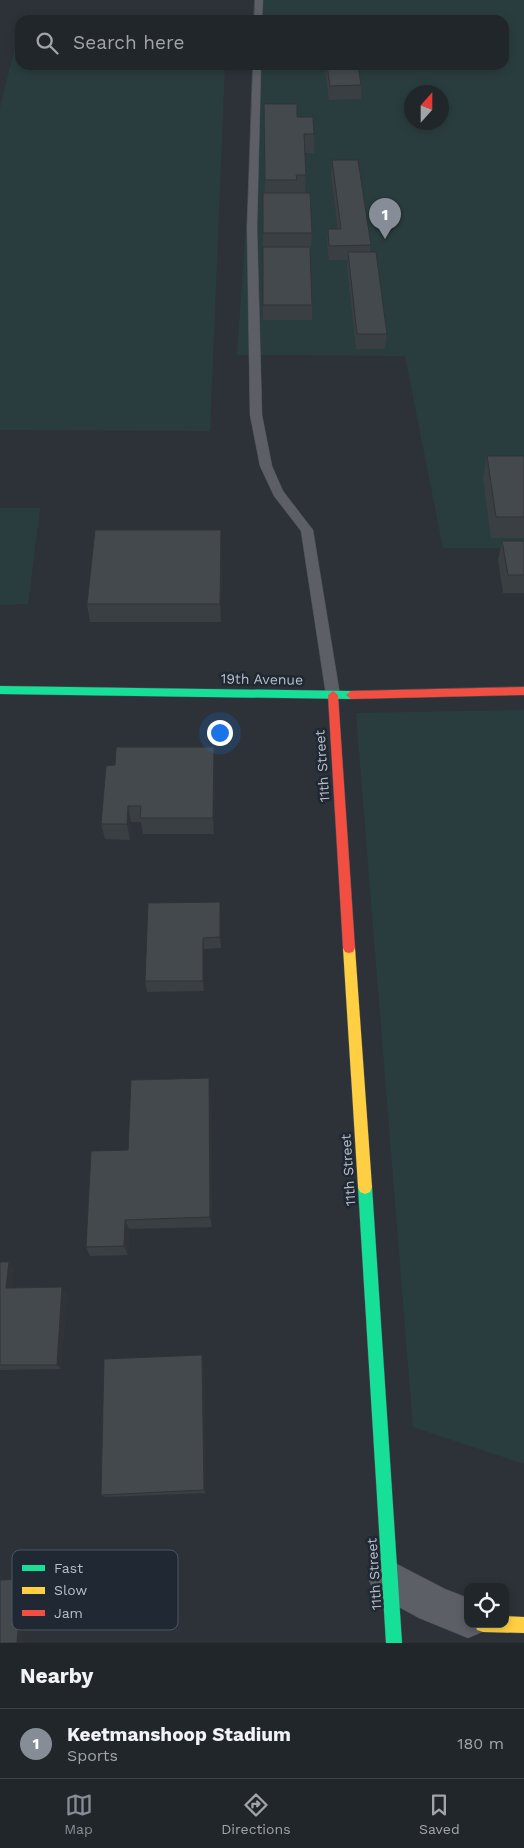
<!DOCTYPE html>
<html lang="en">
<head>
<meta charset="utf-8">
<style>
	:root { --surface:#21262a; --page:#292e32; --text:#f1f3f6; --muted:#a2a5a8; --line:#3e4347; --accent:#868d96 }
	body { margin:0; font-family:"Work Sans",sans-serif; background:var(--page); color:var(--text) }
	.controls { position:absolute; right:15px; bottom:15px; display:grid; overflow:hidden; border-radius:10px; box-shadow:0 2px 8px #0003 }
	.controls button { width:45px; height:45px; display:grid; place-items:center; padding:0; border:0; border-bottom:1px solid var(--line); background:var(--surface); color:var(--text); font:25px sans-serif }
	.compass { position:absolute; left:404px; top:85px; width:45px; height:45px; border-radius:50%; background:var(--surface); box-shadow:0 2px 8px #0003; rotate:21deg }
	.you { position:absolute; left:219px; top:732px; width:18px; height:18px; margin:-12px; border:4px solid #fff; border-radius:50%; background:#1a73e8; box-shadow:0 0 0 8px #1a73e833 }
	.badge { display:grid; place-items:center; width:32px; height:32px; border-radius:50%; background:var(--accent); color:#fff; font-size:16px; font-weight:700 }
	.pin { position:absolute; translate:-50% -41px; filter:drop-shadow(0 1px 2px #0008) }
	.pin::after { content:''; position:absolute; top:26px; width:18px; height:15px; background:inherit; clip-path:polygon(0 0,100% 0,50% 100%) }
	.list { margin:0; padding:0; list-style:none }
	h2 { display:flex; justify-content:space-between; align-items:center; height:65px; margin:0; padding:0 20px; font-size:21px }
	h2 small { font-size:16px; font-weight:400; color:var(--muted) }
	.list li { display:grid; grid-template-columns:32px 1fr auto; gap:15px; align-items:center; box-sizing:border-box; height:70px; padding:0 20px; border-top:1px solid var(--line) }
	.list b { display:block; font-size:19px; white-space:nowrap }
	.list p { margin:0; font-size:16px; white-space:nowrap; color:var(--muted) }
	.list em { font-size:16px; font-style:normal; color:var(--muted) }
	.icon { flex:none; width:28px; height:28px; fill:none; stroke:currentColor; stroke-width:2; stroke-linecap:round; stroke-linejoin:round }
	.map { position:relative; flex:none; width:524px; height:1643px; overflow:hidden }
	.search { position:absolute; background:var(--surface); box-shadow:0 2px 8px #0003; left:15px; right:15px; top:15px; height:55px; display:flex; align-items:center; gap:12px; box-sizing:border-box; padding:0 18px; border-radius:15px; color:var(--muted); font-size:19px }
	.sheet { height:135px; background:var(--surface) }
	nav { display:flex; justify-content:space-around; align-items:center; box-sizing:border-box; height:70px; border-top:1px solid var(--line); background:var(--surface); font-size:14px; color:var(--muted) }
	nav a { display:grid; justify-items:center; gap:2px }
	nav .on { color:var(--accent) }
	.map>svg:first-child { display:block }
</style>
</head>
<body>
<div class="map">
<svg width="524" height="1643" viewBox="0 0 524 1643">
	<rect width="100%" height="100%" fill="#2c3238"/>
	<!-- green -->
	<g fill="#2a3d3e" fill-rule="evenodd">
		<path d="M259,0h265v548h-81l-38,-192 -168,-1 20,-290h247v-45h-246zM412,92h30v30h-30z"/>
		<polygon points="18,36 20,36 20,65 225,65 210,431 0,430 0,107"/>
		<polygon points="0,508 40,508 28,604 0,605"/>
		<polygon points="524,710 524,1464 413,1427 356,713"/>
	</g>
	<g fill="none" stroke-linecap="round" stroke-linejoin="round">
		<defs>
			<g id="lane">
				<polygon points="255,0 263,0 262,20 254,20"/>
				<polygon points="253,65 261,65 257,227 262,415 272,466 283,491 313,530 340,695 338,699 333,700 328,699 326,695 301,531 274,496 260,466 250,415 247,227"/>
			</g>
			<polygon id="street" points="389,1560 445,1589 468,1598 468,1624 485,1624 482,1632 468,1638 419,1618 375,1594 369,1580 375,1566"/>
			<g id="fast">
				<polygon points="0,686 351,691 356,695 351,699 0,694"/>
				<polygon points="365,1180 370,1182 372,1187 402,1643 386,1643 358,1187 360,1182"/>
			</g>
			<g id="slow">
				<polygon points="349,943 353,944 355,948 372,1187 370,1192 365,1194 360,1192 358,1187 343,948 345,944"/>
				<polygon points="505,1616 524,1617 524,1633 483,1632 477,1630 475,1624 505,1624"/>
			</g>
			<g id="jam">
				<polygon points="524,687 524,695 351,699 346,695 351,691"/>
				<polygon points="333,691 338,695 355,948 353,952 349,953 345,952 343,948 328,695"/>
			</g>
		</defs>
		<!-- lane casing -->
		<use href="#lane" stroke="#484d51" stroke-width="1"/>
		<!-- street casing -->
		<use href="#street" stroke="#484d51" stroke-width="1"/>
		<!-- fast casing -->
		<use href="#fast" stroke="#4a4e55" stroke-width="1"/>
		<!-- slow casing -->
		<use href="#slow" stroke="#4a4e55" stroke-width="1"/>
		<!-- jam casing -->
		<use href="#jam" stroke="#4a4e55" stroke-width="1"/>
		<!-- lane -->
		<use href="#lane" fill="#5c6066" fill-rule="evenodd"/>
		<!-- street -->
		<use href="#street" fill="#5c6066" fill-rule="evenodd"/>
		<!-- fast -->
		<use href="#fast" fill="#16e098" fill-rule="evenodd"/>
		<!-- slow -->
		<use href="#slow" fill="#ffcf43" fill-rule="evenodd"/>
		<!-- jam -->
		<use href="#jam" fill="#f24e42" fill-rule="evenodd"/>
	</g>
	<!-- wall -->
	<g fill="#3a3f43">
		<polygon points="325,65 358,65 361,85 361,99 329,100 325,70"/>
		<polygon points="264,104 297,117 314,134 314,153 305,153 306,175 305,193 312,233 311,248 310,248 312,305 312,320 263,320 263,193 265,193"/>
		<polygon points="332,160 371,245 370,252 387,334 385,349 356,349 347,266 348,260 329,260 327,244 328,229 338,229 331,175"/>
		<polygon points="487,456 524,456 524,538 491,538 483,478"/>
		<polygon points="502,541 524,541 524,593 503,593 498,560"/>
		<polygon points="222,549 221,622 90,622 87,604"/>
		<polygon points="214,747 215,764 214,834 143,834 141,822 131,822 130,840 105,839 101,824 115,765"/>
		<polygon points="221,913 221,948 204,949 204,991 147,992 145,981"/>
		<polygon points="211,1090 212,1227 129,1229 128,1255 90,1256 86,1247 128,1150"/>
		<polygon points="0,1262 14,1268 12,1288 67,1293 61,1369 0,1370"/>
		<polygon points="204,1361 206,1493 105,1497 101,1495"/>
	</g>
	<!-- shaded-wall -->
	<g fill="#303337">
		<polygon points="221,530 222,549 221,622 220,604"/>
		<polygon points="214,747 215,764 214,834 213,818"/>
		<polygon points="128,806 131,822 130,840 127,824"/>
		<polygon points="220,902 221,913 221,948 220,937"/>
		<polygon points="203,938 204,949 204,991 203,981"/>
		<polygon points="209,1078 211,1090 212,1227 210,1217"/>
		<polygon points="125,1220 129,1229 128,1255 124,1246"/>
		<polygon points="9,1262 14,1268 11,1293 6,1288"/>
		<polygon points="62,1287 67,1293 61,1369 57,1365"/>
		<polygon points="202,1355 204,1361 206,1493 204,1490"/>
		<polygon points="22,1579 27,1579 23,1643 17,1643"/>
	</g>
	<!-- building -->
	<g fill="#44494e" stroke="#303337">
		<polygon points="327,65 358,65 361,85 330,86"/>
		<polygon points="264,104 297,104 297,117 313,117 314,134 304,134 306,175 296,175 297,180 265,180"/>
		<polygon points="332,160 358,160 371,245 329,246 328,229 341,229"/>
		<polygon points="263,193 310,193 312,233 263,233"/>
		<polygon points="263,247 310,247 312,305 263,305"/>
		<polygon points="348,252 376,252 387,334 357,334"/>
		<polygon points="487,456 524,456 524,517 496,517"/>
		<polygon points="95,530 221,530 220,604 87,604"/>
		<polygon points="502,541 524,541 524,575 508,575"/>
		<polygon points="116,747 214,747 213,818 140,818 141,806 128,806 127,824 101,824 106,766 115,765"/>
		<polygon points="220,902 220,937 203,938 203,981 145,981 148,903"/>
		<polygon points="209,1078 210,1217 125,1220 124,1246 86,1247 91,1151 128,1150 131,1080"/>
		<polygon points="0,1262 9,1262 6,1288 62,1287 57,1365 0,1365"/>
		<polygon points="202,1355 204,1490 101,1495 104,1359"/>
		<polygon points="22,1579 17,1643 0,1643 0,1580"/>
	</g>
	<g text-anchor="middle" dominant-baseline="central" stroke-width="5" stroke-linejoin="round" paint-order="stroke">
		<!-- street labels -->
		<g font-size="14" fill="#b7bec8" stroke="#202833">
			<text transform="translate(262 679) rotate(1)">19th Avenue</text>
			<text transform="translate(322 766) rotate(-94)">11th Street</text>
			<text transform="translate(348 1170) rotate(-94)">11th Street</text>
			<text transform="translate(374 1574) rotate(-94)">11th Street</text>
		</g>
	</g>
	<!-- legend -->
	<rect x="12" y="1550" width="166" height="80" rx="8" fill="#202833" stroke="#4d5560" stroke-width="1"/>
	<rect x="22" y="1565" width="23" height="6" fill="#16e098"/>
	<rect x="22" y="1587" width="23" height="7" fill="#ffcf43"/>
	<rect x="22" y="1610" width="23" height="6" fill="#f24e42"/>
	<g font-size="14" fill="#b7bec8">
		<text x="54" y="1573">Fast</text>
		<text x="54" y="1595">Slow</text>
		<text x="54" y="1618">Jam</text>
	</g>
</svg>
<div class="controls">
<button><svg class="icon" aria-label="locate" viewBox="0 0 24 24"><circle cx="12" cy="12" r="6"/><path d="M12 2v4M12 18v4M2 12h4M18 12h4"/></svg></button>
</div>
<svg class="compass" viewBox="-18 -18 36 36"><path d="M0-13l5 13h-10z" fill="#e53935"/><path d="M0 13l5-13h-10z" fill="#a2a5a8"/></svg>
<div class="you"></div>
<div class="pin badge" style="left:385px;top:239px">1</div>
<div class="search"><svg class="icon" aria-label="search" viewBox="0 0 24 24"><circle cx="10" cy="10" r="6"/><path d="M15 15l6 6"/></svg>Search here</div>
</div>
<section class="sheet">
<h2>Nearby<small></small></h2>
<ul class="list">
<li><span class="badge">1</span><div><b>Keetmanshoop Stadium</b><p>Sports</p></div><em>180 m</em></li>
</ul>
</section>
<nav>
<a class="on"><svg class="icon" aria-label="map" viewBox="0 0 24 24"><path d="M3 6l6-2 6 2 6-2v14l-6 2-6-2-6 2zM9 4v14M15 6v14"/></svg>Map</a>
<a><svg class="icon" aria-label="directions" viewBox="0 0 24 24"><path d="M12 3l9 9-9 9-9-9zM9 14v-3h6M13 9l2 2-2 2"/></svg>Directions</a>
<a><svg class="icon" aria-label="saved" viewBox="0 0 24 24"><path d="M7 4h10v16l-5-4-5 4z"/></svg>Saved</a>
</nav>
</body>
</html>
